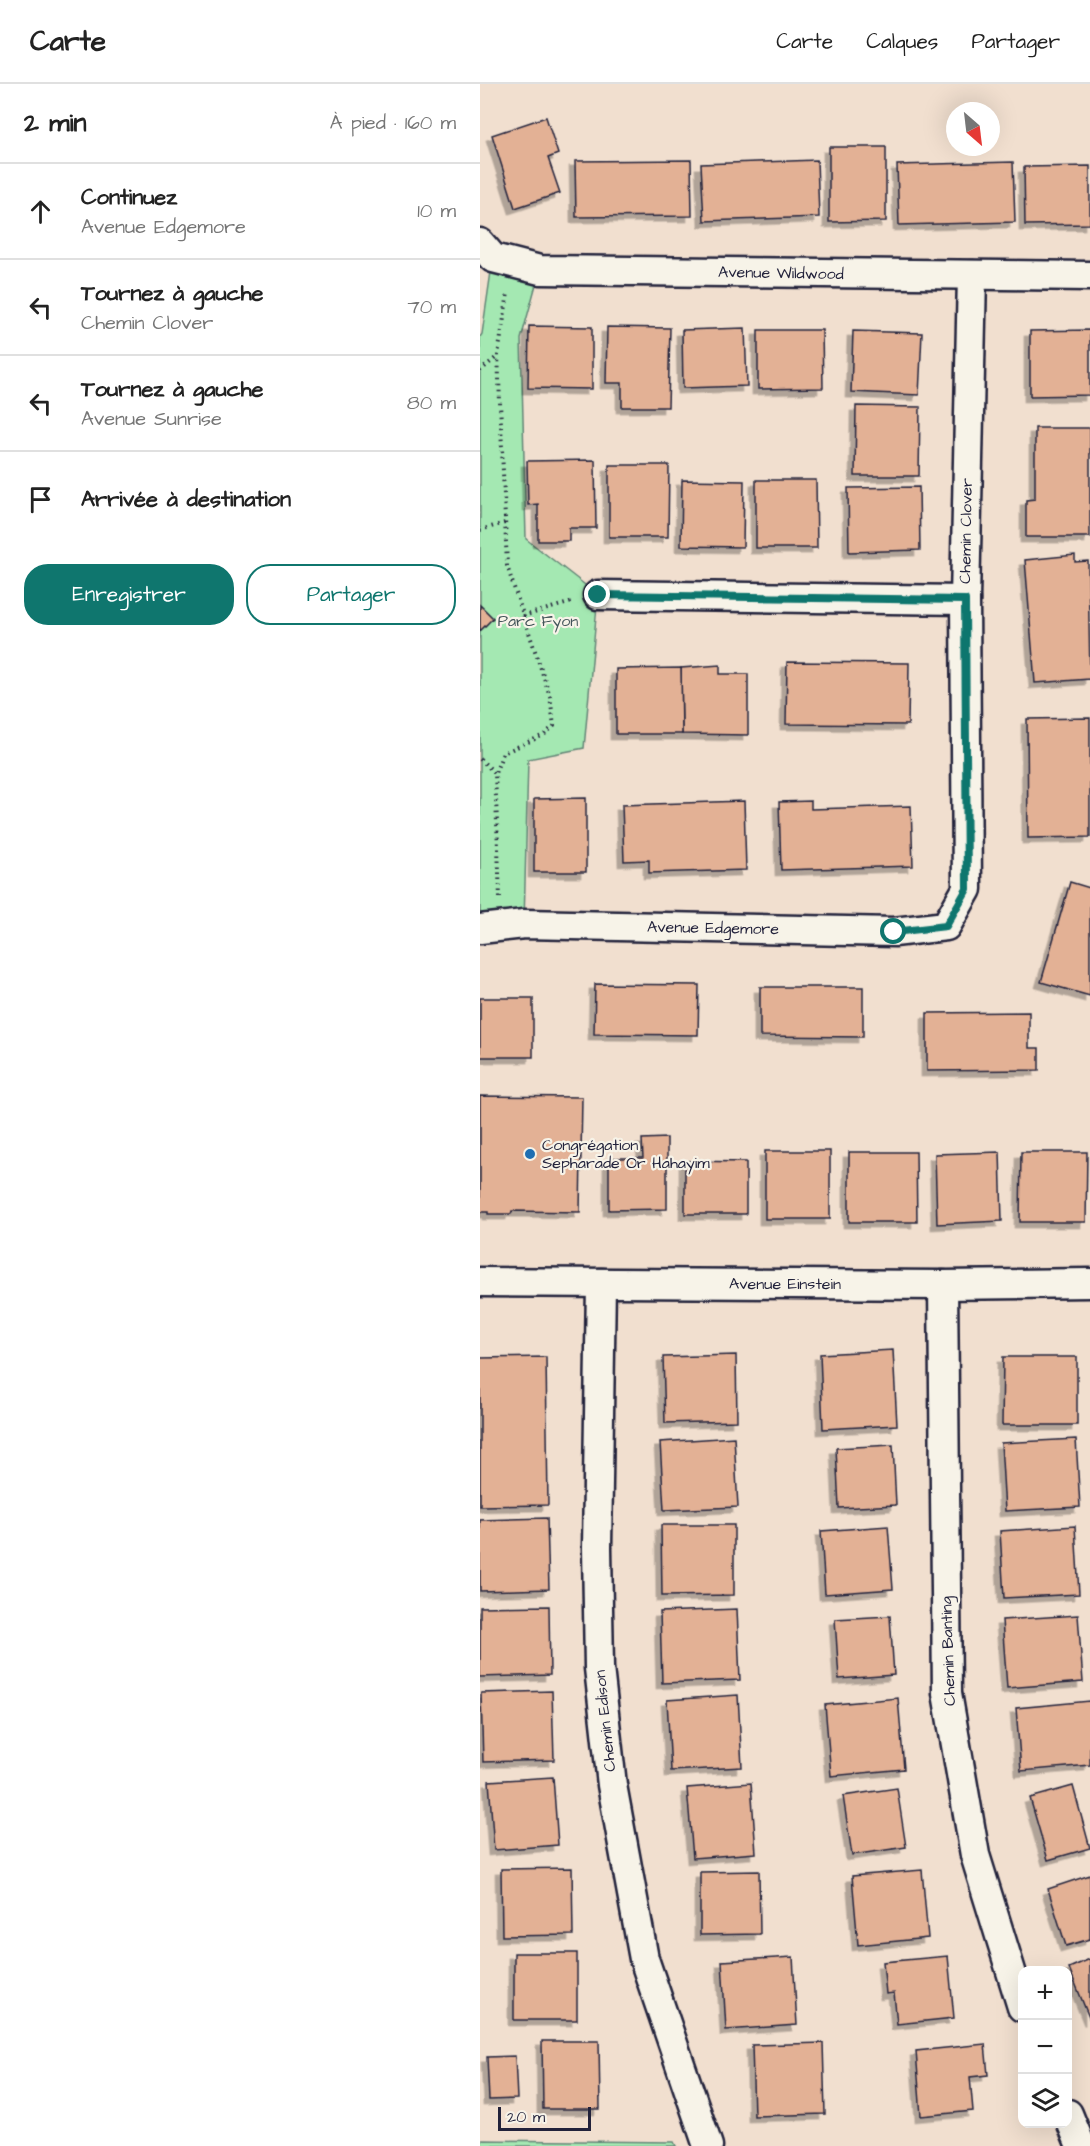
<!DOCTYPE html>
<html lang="fr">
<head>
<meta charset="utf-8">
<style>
	:root { --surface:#fff; --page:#f6f6f6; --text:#222; --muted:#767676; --line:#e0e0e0; --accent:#0f766e }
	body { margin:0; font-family:"Architects Daughter",sans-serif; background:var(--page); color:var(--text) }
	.controls { position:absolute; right:18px; bottom:18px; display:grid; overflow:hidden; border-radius:12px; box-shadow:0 6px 24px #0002 }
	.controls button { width:54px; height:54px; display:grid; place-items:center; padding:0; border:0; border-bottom:2px solid var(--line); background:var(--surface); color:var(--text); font:30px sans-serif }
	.compass { position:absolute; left:466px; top:18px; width:54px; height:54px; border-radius:50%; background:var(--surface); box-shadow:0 6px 24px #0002; rotate:152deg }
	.scale { position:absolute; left:18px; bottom:15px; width:93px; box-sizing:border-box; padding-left:6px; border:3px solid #22223b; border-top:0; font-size:16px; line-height:21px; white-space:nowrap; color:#22223b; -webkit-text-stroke:4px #f7f3e8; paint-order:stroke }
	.stop { position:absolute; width:18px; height:18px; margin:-14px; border:4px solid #0f766e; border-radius:50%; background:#fff }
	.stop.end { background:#0f766e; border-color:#fff; box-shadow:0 2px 6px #0008 }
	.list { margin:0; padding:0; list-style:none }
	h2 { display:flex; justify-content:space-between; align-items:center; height:78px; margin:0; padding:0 24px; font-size:26px }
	h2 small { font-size:20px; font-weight:400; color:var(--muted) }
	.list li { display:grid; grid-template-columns:39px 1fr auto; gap:18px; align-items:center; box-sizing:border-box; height:96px; padding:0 24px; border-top:2px solid var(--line) }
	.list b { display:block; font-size:22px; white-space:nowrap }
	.list p { margin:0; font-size:20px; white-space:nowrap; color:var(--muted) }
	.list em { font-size:20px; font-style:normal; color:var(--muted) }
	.actions { display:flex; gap:12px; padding:18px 24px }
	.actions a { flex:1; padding:14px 0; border:2px solid var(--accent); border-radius:24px; text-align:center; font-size:21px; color:var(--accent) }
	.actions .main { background:var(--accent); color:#fff }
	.icon { flex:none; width:33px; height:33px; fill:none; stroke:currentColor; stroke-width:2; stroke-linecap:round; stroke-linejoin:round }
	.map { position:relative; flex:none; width:610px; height:2062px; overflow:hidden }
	header { display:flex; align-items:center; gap:36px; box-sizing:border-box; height:84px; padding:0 30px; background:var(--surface); border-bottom:2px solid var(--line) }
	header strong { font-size:28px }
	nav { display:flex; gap:33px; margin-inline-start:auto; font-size:21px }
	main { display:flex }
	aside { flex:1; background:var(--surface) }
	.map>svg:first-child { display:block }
</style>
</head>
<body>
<header>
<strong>Carte</strong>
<nav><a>Carte</a><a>Calques</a><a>Partager</a></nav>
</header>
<main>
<aside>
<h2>2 min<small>À pied · 160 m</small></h2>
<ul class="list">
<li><svg class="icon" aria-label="ahead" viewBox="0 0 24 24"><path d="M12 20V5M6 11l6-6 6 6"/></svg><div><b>Continuez</b><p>Avenue Edgemore</p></div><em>10 m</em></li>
<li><svg class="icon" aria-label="left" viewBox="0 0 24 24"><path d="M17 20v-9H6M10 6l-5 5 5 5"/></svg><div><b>Tournez à gauche</b><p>Chemin Clover</p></div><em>70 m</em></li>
<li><svg class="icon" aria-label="left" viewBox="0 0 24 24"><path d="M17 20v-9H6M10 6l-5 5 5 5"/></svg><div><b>Tournez à gauche</b><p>Avenue Sunrise</p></div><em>80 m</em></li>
<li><svg class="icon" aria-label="arrive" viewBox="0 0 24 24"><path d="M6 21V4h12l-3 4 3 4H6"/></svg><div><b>Arrivée à destination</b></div></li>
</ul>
<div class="actions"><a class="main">Enregistrer</a><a>Partager</a></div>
</aside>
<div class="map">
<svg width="610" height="2062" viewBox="0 0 610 2062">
	<defs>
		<filter id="shadow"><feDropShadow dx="-5.5" dy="5.5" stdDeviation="0" flood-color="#0004"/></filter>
	</defs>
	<rect width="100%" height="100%" fill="#f1dfcf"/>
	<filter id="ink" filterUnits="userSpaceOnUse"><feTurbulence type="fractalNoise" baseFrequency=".0167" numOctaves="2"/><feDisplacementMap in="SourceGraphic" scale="12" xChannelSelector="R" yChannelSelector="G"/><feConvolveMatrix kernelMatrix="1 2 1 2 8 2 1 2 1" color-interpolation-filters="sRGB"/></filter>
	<g filter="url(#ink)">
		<!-- green -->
		<g fill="#a4e8b2" stroke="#638576" stroke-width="1.5">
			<polygon points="13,174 60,186 41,255 46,455 118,511 104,664 48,675 44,840 0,845 0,253 2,250"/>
			<polygon points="0,2056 194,2058 196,2062 0,2062"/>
		</g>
		<!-- building -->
		<g fill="#e3b195" stroke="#22223b" stroke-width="1.5" filter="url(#shadow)">
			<polygon points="66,33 78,70 68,74 80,109 35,124 12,51"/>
			<polygon points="349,63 406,63 406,137 349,138"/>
			<polygon points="211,76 212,132 96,133 95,77"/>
			<polygon points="337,76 339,133 224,137 221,80"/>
			<polygon points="533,78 535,138 419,141 417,81"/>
			<polygon points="610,82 610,140 545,141 544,83"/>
			<polygon points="49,242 112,243 112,305 48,304"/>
			<polygon points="127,243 190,244 188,323 142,323 142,299 126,299"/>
			<polygon points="265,244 267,302 203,304 202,246"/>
			<polygon points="278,246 342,246 343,304 278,305"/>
			<polygon points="610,246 610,311 550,312 550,247"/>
			<polygon points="373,247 442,249 439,311 371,308"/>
			<polygon points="376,322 440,323 439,392 375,392"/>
			<polygon points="555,344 610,344 610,453 546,453 546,416 555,415"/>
			<polygon points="115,376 116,444 89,444 89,457 58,457 58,420 48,421 47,377"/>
			<polygon points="129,381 189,381 188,453 129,453"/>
			<polygon points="202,396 264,397 263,463 201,462"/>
			<polygon points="276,396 336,396 337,464 276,464"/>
			<polygon points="439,403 440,466 369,468 368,404"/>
			<polygon points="595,471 595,478 608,477 610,595 555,599 545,476"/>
			<polygon points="0,521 13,534 0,547"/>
			<polygon points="307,578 429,579 428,641 306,640"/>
			<polygon points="240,581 240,590 268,590 268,651 202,650 201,584"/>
			<polygon points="201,584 202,650 136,650 136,585"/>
			<polygon points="610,634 610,753 548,754 547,635"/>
			<polygon points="106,714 106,788 54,788 54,715"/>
			<polygon points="264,717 266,786 169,789 169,776 144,777 142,721"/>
			<polygon points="331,717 331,725 431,722 433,782 301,786 299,718"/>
			<polygon points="590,798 610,804 610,912 561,898"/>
			<polygon points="115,900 219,901 218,951 114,950"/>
			<polygon points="280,903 383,903 383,953 280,952"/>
			<rect x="0" y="914" width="53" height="59"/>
			<polygon points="549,928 549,964 559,964 559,986 447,987 447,929"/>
			<polygon points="0,1012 102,1013 100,1128 32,1127 31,1130 8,1130 8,1128 0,1128"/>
			<polygon points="187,1054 187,1125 129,1126 129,1074 163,1074 162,1055"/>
			<rect x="285" y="1067" width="65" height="68"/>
			<polygon points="369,1068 436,1068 437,1138 369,1138"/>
			<polygon points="520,1068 522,1137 457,1140 455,1070"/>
			<polygon points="541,1068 607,1068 606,1138 540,1138"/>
			<polygon points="205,1077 266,1078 266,1130 205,1130"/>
			<polygon points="413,1266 417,1341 343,1345 340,1270"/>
			<polygon points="256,1271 257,1337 185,1339 183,1273"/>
			<polygon points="66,1273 68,1421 0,1422 0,1274"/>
			<polygon points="523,1273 597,1273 597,1341 522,1341"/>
			<polygon points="254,1353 258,1423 184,1426 180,1358"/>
			<polygon points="596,1355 600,1423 525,1427 521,1359"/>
			<polygon points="413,1361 416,1421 359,1424 356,1364"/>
			<polygon points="67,1434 69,1505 0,1507 0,1436"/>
			<polygon points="181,1441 254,1441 254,1511 182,1512"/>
			<polygon points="408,1442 413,1505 345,1510 341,1447"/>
			<polygon points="595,1442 599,1510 524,1514 520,1447"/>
			<polygon points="69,1522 70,1591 0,1593 0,1523"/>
			<polygon points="257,1525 260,1596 182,1599 180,1528"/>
			<polygon points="598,1531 603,1598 527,1604 522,1536"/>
			<polygon points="410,1532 414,1591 359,1595 355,1535"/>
			<polygon points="72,1607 74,1676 3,1678 1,1609"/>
			<polygon points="258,1611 262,1683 191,1687 187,1616"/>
			<polygon points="418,1614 424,1685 351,1692 345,1621"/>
			<polygon points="610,1617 610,1681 541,1687 536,1624"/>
			<polygon points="73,1693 78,1761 14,1766 9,1697"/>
			<polygon points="271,1699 276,1769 213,1774 207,1704"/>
			<polygon points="593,1702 610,1764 568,1776 550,1714"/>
			<polygon points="417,1704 426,1763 372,1771 363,1712"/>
			<polygon points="92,1784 93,1851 22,1852 21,1785"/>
			<polygon points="442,1786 448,1854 378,1861 372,1792"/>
			<polygon points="279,1787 280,1850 220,1851 220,1788"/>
			<polygon points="610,1791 610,1855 586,1862 568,1805"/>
			<rect x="34" y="1869" width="63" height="67"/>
			<polygon points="468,1872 474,1934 417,1940 414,1909 406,1910 403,1878"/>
			<polygon points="313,1873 317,1941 246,1946 242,1877"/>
			<polygon points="610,1875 610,1936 589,1884"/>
			<polygon points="62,1957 119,1957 120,2025 63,2025"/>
			<polygon points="343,1959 345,2030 274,2032 272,1961"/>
			<polygon points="505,1960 508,1991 490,1993 493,2027 441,2032 436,1967"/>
			<polygon points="35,1972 37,2015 9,2016 7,1973"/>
		</g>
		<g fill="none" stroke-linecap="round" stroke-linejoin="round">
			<defs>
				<g id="minor">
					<polyline points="0,159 13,174 60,186 610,192"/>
					<polyline points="118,511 485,516"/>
					<polyline points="0,845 44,840 414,848 466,842 487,805 485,516 492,191"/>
					<polyline points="0,1198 463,1201 610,1199"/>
					<polyline points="121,1199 117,1464 119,1584 132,1701 164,1875 228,2062"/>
					<polyline points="463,1201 467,1609 495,1771 542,1923"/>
					<polyline points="588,2030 601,2062"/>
				</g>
			</defs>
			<!-- minor casing -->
			<use href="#minor" stroke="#22223b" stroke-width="33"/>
			<!-- path -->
			<g stroke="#22223b" stroke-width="4" stroke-dasharray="1.5 4.5" stroke-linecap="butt">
				<polyline points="0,287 18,272"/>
				<polyline points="0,446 25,439"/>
				<polyline points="43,532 92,518"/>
				<polyline points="0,675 15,689"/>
				<polyline points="20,814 15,689 23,669 64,651 74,642 70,612 27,482 18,271 28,209"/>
			</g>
			<!-- minor -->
			<use href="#minor" stroke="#f7f3e8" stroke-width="28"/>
		</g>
	</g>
	<g fill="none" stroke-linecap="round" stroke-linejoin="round" filter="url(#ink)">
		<!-- route -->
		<polyline stroke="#0f766e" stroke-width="8" points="118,511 485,516 487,805 466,842 414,848"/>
	</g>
	<!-- markers -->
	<circle fill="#1f6fb2" stroke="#f7f3e8" stroke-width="2" cx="50" cy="1070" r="6"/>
	<g text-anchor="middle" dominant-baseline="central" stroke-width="4.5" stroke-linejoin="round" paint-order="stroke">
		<!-- street labels -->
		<g font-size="16" fill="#22223b" stroke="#f7f3e8">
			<text transform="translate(301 189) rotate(1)">Avenue Wildwood</text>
			<text transform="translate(486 447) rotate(-89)">Chemin Clover</text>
			<text transform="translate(233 844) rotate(1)">Avenue Edgemore</text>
			<text x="305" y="1200">Avenue Einstein</text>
			<text transform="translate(468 1567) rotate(-92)">Chemin Banting</text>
			<text transform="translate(125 1637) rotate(-96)">Chemin Edison</text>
		</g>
		<!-- park labels -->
		<g font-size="16" fill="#425459" stroke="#f7f3e8">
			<text x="58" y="537">Parc Fyon</text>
		</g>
		<!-- poi labels -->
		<g font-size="16" fill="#22223b" stroke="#f7f3e8" text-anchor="start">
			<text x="62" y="1061">Congrégation<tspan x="62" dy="18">Sepharade Or Hahayim</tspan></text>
		</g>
	</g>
</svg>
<div class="controls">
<button>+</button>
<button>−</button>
<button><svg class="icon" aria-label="layers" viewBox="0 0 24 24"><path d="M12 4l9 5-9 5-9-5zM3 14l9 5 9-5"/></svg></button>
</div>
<svg class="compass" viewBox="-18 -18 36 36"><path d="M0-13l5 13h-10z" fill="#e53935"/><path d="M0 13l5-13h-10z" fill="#767676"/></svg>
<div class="scale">20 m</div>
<div class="stop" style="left:414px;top:848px"></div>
<div class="stop end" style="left:118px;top:511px"></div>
</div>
</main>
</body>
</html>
